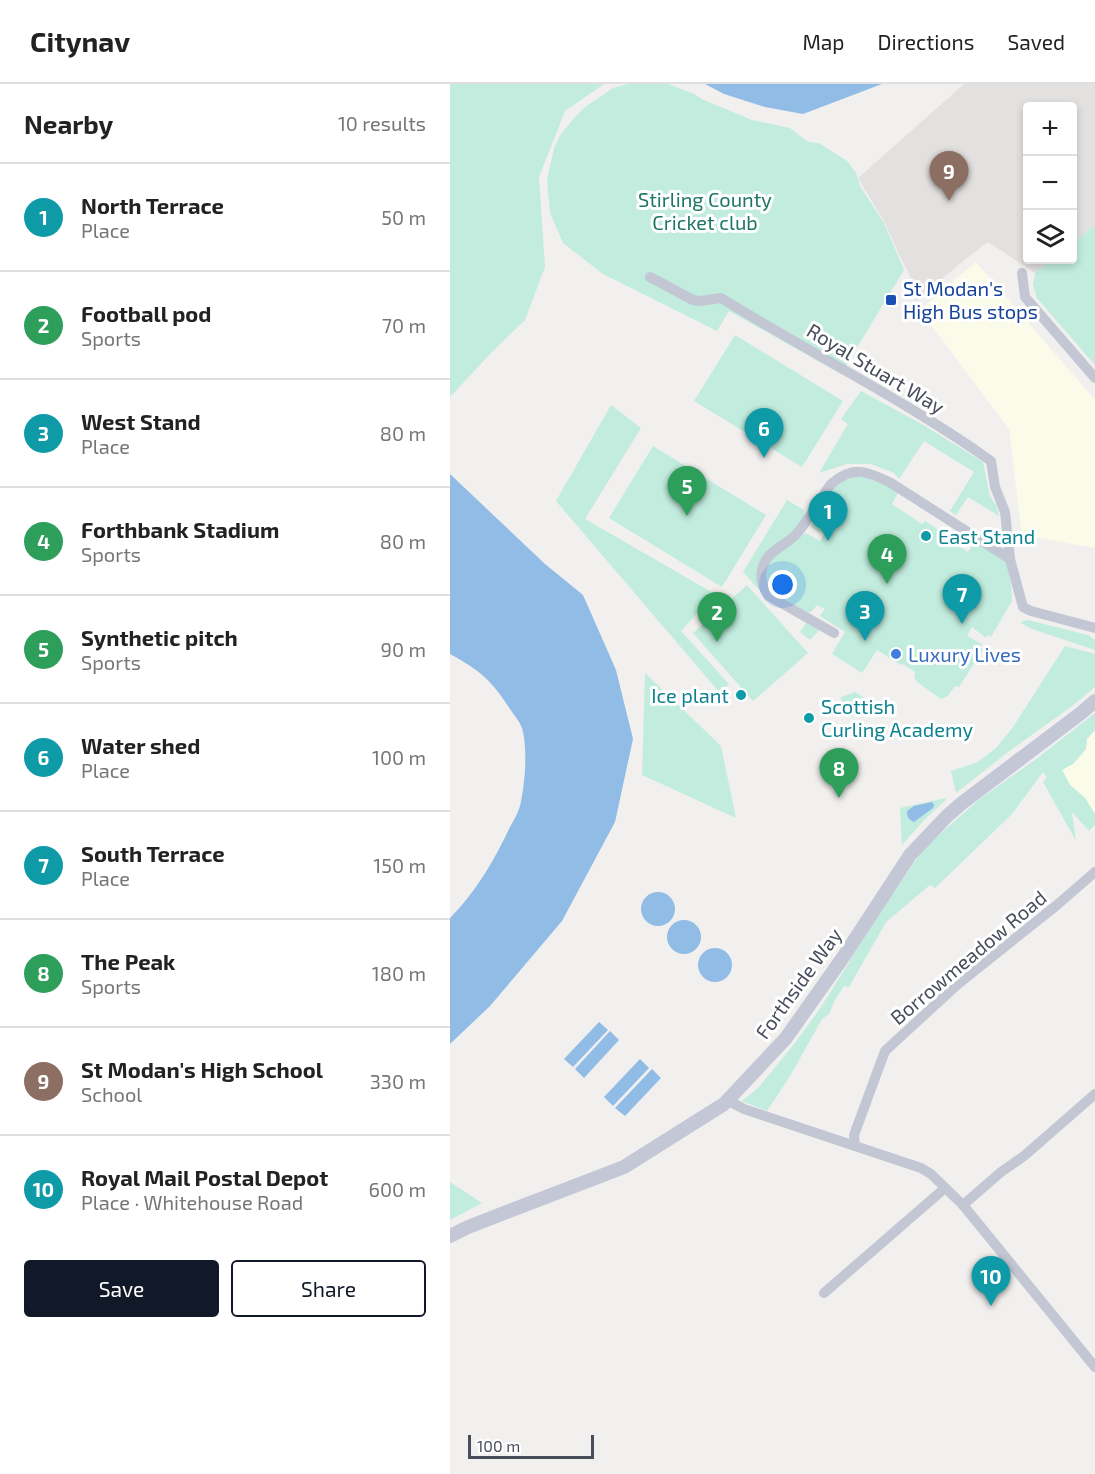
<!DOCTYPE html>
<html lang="en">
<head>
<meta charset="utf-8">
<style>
	:root { --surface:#fff; --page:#f6f6f6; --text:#222; --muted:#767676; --line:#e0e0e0; --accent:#111827 }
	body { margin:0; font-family:"Exo 2",sans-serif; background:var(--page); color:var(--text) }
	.controls { position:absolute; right:18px; top:18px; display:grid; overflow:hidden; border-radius:6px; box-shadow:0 3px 9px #0003 }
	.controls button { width:54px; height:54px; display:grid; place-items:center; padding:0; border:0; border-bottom:2px solid var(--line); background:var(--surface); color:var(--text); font:30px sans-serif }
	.scale { position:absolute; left:18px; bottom:15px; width:126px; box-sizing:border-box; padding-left:6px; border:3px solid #484d5b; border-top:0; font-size:16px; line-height:21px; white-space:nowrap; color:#484d5b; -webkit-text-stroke:4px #fff; paint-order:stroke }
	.you { position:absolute; left:333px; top:501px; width:21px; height:21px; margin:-15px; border:4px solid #fff; border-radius:50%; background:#1a73e8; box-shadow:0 0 0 9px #1a73e833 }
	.badge { display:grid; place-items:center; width:39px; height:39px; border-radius:50%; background:var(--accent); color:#fff; font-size:20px; font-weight:700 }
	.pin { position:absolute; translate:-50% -50px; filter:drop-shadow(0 2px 3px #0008) }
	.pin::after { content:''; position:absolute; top:32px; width:21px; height:18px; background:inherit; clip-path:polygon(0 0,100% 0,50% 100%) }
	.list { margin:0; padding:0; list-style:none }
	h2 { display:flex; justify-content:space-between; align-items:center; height:78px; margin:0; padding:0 24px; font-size:26px }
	h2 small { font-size:20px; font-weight:400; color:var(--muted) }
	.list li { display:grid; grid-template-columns:39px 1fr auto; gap:18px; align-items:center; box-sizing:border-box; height:108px; padding:0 24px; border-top:2px solid var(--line) }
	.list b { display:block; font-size:22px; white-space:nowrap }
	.list p { margin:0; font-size:20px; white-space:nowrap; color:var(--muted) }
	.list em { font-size:20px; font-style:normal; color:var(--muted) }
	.actions { display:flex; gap:12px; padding:18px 24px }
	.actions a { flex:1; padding:14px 0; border:2px solid var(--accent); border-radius:6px; text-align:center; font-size:21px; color:var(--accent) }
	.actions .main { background:var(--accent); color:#fff }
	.icon { flex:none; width:33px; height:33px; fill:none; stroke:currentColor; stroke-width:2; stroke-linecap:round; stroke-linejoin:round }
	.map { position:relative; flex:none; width:645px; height:1390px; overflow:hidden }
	header { display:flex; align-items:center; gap:36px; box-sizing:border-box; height:84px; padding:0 30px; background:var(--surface); border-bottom:2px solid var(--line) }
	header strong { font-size:28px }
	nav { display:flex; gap:33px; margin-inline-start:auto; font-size:21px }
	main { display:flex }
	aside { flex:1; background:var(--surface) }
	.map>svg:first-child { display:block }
</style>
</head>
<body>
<header>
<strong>Citynav</strong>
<nav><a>Map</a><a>Directions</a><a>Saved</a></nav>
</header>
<main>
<aside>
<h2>Nearby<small>10 results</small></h2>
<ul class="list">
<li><span class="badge" style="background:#0f9aa8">1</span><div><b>North Terrace</b><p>Place</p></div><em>50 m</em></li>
<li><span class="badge" style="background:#2e9e5b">2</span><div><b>Football pod</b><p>Sports</p></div><em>70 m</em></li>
<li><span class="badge" style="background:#0f9aa8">3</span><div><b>West Stand</b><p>Place</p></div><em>80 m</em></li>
<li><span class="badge" style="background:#2e9e5b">4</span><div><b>Forthbank Stadium</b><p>Sports</p></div><em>80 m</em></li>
<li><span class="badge" style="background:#2e9e5b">5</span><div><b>Synthetic pitch</b><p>Sports</p></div><em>90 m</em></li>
<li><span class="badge" style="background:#0f9aa8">6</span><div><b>Water shed</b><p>Place</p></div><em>100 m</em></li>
<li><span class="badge" style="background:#0f9aa8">7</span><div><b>South Terrace</b><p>Place</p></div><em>150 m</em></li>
<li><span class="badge" style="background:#2e9e5b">8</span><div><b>The Peak</b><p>Sports</p></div><em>180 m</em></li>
<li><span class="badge" style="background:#8d6e63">9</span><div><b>St Modan's High School</b><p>School</p></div><em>330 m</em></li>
<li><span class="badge" style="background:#0f9aa8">10</span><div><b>Royal Mail Postal Depot</b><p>Place · Whitehouse Road</p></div><em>600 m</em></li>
</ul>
<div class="actions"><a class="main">Save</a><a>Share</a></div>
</aside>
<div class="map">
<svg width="645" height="1390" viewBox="0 0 645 1390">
	<rect width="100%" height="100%" fill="#f1f0ef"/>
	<!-- commercial -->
	<g fill="#fbfbea">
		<polygon points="526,178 645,316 645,464 572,451 559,345 470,226"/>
		<polygon points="645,646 645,730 635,714 620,701 612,685 623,680 636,665 637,655"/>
	</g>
	<!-- education -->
	<polygon fill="#e2e1e0" points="514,0 645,0 645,141 623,159 622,22 578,22 578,176 602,176 585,189 538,158 518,173 466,217 464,199 452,177 435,139 408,94"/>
	<!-- green -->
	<g fill="#c1ecde">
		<polygon points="0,0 154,0 115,27 89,93 95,183 75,236 41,269 0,313"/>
		<polygon points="178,0 218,0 242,9 254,16 302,36 340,44 358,58 369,59 397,77 406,89 410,102 434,139 454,186 391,290 279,227 267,247 153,190 113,159 100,129 97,96 104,64 111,50 124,34 135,23 163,4"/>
		<polygon points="645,141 645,281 587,214 583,201 585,189 602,176 622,176 623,159"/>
		<polygon points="285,251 393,317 352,383 244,317"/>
		<polygon points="411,307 475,342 533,378 540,412 547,423 549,432 518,413 506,431 500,427 524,388 474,357 449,395 444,389 421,380 397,380 369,389 398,340 391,335"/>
		<polygon points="161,321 191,344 135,435 265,510 231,547 279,600 270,609 106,417"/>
		<polygon points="203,362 316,431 272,503 159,434"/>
		<path d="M409,391l40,16 -7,13 30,20 3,-3 17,11 -2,3 28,17 8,-12 30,21 2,7 3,16 1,17 -21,36 -3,-2 -2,3 -14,-11 -5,9 15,8 -2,3 3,3 -24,37 -4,-1 -7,10 -7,3 -24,-17 -3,-5 1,-5 -12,-8 -2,1 -24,-15 -15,23 -30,-19 13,-22 -25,-16 5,-7 -8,-4 -5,6 -4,2 -23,-14 3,-5 -12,-8 -2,2 6,4 -2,3c-11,-5 -13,-13 -11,-23 1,-5 1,-10 4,-14 5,-7 27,-21 35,-25l14,8 5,-8 -7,-1 -8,-6 18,-29 10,-14z"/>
		<polygon points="337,416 354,426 354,436 314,475 318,516 293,488"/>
		<polygon points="297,501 358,569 303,617 243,549"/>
		<polygon points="578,536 638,551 645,556 645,566 582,545 571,539 573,537"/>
		<polygon points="357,538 369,546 360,556 350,548"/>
		<polygon points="615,562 645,570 645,603 622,622 562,665 506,709 501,687 528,678 546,664 563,643"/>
		<polygon points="195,589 271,662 286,734 192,691"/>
		<polygon points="405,608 416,615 414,630 400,633 400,630 394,631 391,613"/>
		<polygon points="645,629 645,646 637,655 636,665 623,680 612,686 620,701 635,714 645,730 645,741 639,747 622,728 626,757 593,698 597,693 593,688 562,730 485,804 480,801 436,838 399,903 394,902 385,916 379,930 372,935 340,992 317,1027 292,1017 308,1004 345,959 371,923 433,824 475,763 531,714 585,676"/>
		<polygon points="496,714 496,716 475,735 452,761 450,724"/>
		<polygon points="0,1098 32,1119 0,1136"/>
	</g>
	<!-- water -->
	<g fill="#91bce5">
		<polygon points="255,0 432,0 353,30 315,23 274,10"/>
		<path d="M0,390l95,90 38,31 33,75 17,69 -18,83 -53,99 -72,85 -40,38v-126c26,-26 45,-59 60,-91 4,-7 8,-14 10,-21 5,-21 8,-57 2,-78 -2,-6 -8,-13 -12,-19 -19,-29 -29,-38 -60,-55z"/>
		<path d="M482,718l2,3 -1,3 -19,14c-6,-3 -7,-5 -7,-11l7,-5z"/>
		<circle cx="208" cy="825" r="17"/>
		<circle cx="234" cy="853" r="17"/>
		<circle cx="265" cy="881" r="17"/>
		<polygon points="149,938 158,946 123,983 114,975"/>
		<polygon points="160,947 169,956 134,994 125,985"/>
		<polygon points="190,975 199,984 163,1022 154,1013"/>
		<polygon points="202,985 211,994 175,1032 165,1024"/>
	</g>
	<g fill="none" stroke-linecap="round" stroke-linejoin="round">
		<!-- street -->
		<g stroke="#c3c7d3" stroke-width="10">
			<polyline points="572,189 575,213 645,294"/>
			<path d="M200,193l43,23 7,1 21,-3c89,55 184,102 270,163l4,26 10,25 5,47"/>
			<path d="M384,549l-65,-37c-6,-9 -9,-15 -7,-26 4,-21 25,-23 37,-39 12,-15 21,-32 32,-47 22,-19 36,-13 60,-1l119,76 13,48 8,4 64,17"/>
			<polyline points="277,1016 294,1025 471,1084 481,1090 513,1121 645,1283"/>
			<polyline points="405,1062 404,1051 435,967 508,900 607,821 645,788"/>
			<polyline points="513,1121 551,1088 574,1072 645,1010"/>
			<polyline points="374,1209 495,1104"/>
		</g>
		<!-- secondary -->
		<polyline stroke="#c3c7d6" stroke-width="14" points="0,1152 18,1143 174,1083 274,1020 336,954 394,872 460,771 497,732 512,719 631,629 645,617"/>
	</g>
	<!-- markers -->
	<rect fill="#1a4fb4" stroke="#fff" stroke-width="2" x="435" y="210" width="12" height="12" rx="3"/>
	<g fill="#0f9aa8" stroke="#fff" stroke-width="2">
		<circle cx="476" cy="452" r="6"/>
		<circle cx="291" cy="611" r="6"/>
		<circle cx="359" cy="634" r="6"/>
	</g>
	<circle fill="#3f7fe0" stroke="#fff" stroke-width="2" cx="446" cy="570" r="6"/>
	<g text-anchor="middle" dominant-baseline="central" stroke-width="6" stroke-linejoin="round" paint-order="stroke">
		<!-- park labels -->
		<g font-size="20" fill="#1e7764" stroke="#fff">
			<text x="255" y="115">Stirling County<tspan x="255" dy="23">Cricket club</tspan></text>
		</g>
		<!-- transit labels -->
		<g font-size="20" fill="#164399" stroke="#fff" text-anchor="start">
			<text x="453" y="204">St Modan's<tspan x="453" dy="23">High Bus stops</tspan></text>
		</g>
		<!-- street labels -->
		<g font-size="20" fill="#484d5b" stroke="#fff">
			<text transform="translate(426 284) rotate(31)">Royal Stuart Way</text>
			<text transform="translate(518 873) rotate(-40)">Borrowmeadow Road</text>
			<text transform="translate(348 899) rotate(-54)">Forthside Way</text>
		</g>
		<!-- culture labels -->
		<g font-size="20" fill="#0d838f" stroke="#fff" text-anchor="start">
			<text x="488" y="452">East Stand</text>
			<text x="279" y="611" text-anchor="end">Ice plant</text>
			<text x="371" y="622">Scottish<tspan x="371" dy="23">Curling Academy</tspan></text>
		</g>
		<!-- shop labels -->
		<g font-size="20" fill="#366cbe" stroke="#fff" text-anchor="start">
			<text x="458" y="570">Luxury Lives</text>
		</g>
	</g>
</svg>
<div class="controls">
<button>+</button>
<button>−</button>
<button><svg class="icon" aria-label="layers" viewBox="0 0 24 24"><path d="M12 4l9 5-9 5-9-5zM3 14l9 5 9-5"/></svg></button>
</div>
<div class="scale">100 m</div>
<div class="you"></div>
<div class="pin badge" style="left:378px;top:457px;background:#0f9aa8">1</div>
<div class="pin badge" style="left:267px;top:558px;background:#2e9e5b">2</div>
<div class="pin badge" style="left:415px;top:557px;background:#0f9aa8">3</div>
<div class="pin badge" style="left:437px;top:500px;background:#2e9e5b">4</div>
<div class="pin badge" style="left:237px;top:432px;background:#2e9e5b">5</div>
<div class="pin badge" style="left:314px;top:374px;background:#0f9aa8">6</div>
<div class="pin badge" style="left:512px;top:540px;background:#0f9aa8">7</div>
<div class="pin badge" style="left:389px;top:714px;background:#2e9e5b">8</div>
<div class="pin badge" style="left:499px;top:117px;background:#8d6e63">9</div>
<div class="pin badge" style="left:541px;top:1222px;background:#0f9aa8">10</div>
</div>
</main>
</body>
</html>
